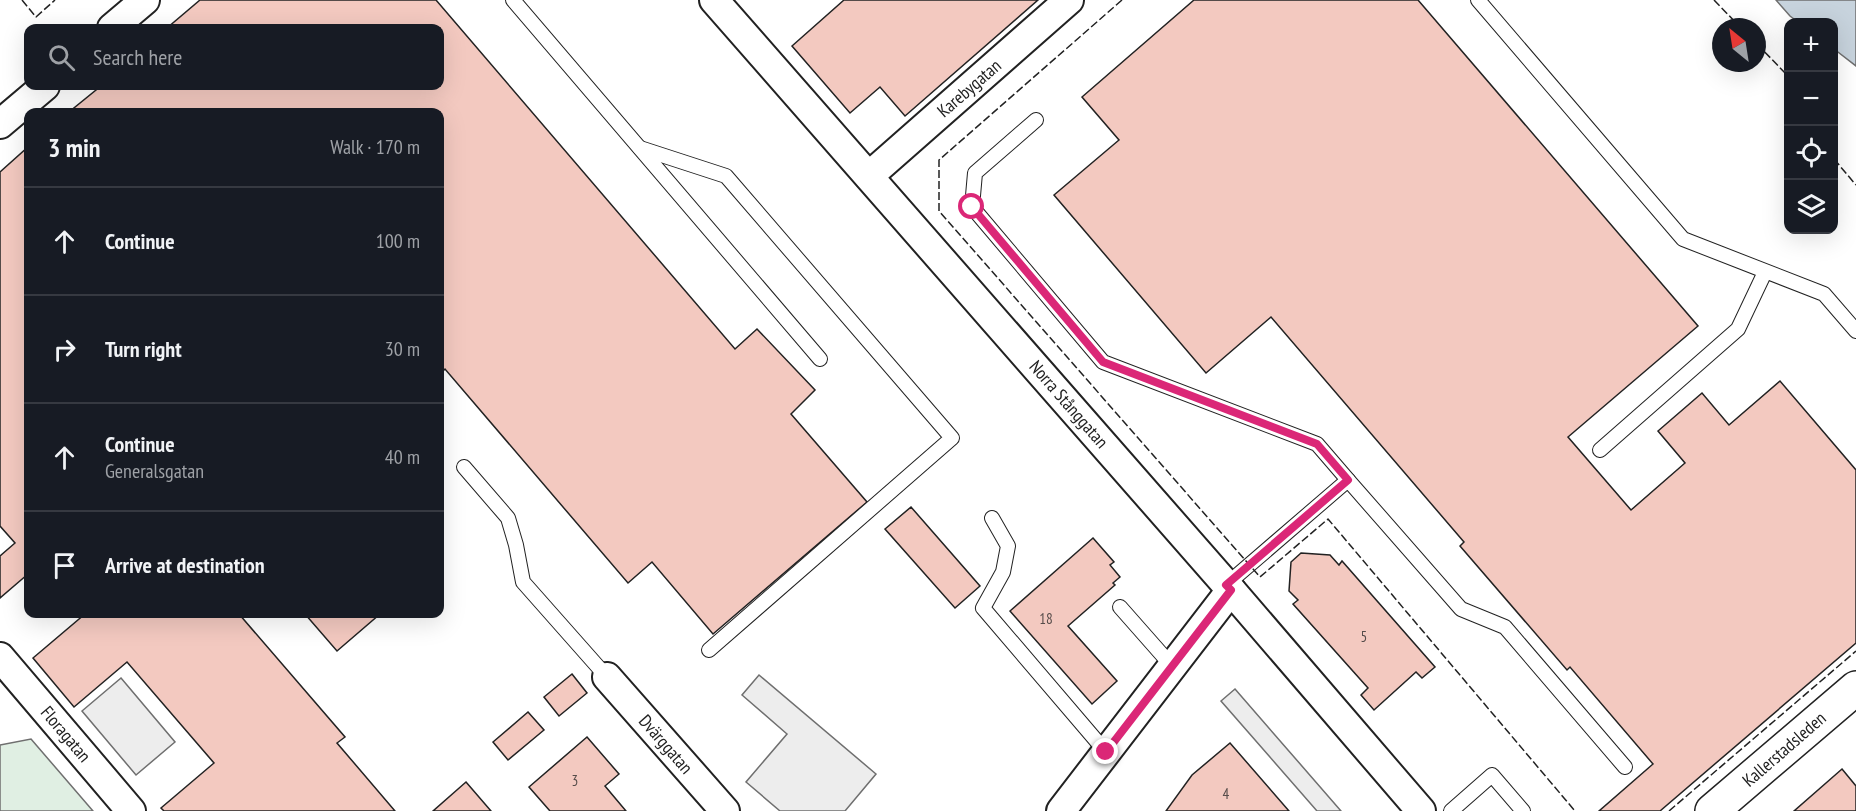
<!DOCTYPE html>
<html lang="en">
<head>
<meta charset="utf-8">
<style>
	:root { --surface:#171b24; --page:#242831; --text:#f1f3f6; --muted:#9ea1a6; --line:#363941 }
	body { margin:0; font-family:"PT Sans Narrow",sans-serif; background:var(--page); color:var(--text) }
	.controls { position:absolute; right:18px; top:18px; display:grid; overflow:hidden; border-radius:12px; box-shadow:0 6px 24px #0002 }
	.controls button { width:54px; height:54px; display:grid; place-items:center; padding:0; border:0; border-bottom:2px solid var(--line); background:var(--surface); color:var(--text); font:30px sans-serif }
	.compass { position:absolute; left:1712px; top:18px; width:54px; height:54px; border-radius:50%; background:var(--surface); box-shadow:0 6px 24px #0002; rotate:330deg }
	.stop { position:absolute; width:18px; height:18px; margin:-14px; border:4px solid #db2777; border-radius:50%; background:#fff }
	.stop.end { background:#db2777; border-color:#fff; box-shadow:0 2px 6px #0008 }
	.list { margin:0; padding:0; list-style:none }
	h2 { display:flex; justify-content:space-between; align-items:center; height:78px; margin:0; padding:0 24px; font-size:26px }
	h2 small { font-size:20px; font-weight:400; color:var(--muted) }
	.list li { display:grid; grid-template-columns:39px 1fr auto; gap:18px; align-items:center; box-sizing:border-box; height:108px; padding:0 24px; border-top:2px solid var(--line) }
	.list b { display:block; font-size:22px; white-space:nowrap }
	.list p { margin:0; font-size:20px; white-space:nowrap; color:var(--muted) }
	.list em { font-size:20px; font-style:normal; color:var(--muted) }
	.icon { flex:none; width:33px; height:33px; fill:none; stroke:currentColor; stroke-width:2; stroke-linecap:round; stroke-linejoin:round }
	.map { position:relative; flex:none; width:1856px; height:811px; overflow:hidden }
	.search { position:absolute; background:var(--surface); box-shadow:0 6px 24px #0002; left:24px; top:24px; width:420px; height:66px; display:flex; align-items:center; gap:15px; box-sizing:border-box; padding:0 21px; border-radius:12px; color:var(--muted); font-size:22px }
	.panel { position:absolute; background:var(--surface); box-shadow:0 6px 24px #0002; left:24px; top:108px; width:420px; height:510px; border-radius:12px }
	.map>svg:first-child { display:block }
</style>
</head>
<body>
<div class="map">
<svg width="1856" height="811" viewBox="0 0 1856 811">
	<rect width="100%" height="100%" fill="#fff"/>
	<!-- green -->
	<polygon fill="#e0efe3" stroke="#6f6f6f" stroke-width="1.5" points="31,739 93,811 0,811 0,745"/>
	<!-- parking -->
	<g fill="#ededed" stroke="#6f6f6f" stroke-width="1.5">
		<polygon points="759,675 876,774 845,811 780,811 746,782 787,734 742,695"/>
		<polygon points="121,678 175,742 136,775 82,711"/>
		<polygon points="1235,689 1341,811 1317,811 1221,701"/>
	</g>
	<!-- water -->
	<polygon fill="#c7d3dd" stroke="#6f6f6f" stroke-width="1.5" points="1776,0 1856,0 1856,66 1834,49 1834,22 1798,22 1790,16"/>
	<!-- building -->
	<g fill="#f3c9c0" stroke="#222" stroke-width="1.5">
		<polygon points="200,0 436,0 735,349 757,329 815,390 791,414 867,502 713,634 652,562 628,583 445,369 440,374 440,112 69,112 101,86 440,86 440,28 167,28"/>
		<polygon points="844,0 1038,0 905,116 880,87 850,113 792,46"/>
		<polygon points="1194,0 1418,0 1698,326 1568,437 1631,510 1685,463 1658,431 1702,393 1729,425 1780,381 1856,470 1856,643 1660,811 1599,811 1653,764 1570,667 1567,670 1460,546 1464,542 1271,317 1206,373 1054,195 1119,140 1082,97"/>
		<polygon points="28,147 28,574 0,598 0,556 15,543 0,526 0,172"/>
		<polygon points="911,507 980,586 955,608 885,529"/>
		<polygon points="1093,538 1114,562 1110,565 1120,577 1113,583 1115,585 1068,626 1117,681 1092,704 1010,611"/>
		<polygon points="1301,553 1330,555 1339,565 1342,561 1435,667 1422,678 1416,672 1374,710 1361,695 1368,688 1293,604 1298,600 1289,591 1291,562"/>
		<polygon points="85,614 239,614 345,737 337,743 395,811 164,811 161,808 214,763 127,662 74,707 33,658"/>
		<polygon points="305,614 380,614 337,651"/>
		<polygon points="572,674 587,693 559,716 544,697"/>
		<polygon points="528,712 544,730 508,760 493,742"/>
		<polygon points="587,737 619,774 605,786 626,811 550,811 529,787"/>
		<polygon points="1230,743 1289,811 1166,811 1192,775"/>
		<polygon points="1842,769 1856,786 1856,811 1794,811"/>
		<polygon points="466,782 491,811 433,811"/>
	</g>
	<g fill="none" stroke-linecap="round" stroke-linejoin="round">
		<defs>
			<g id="service">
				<polyline points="513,0 820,359"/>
				<polyline points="1478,0 1683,239 1824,294 1856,331"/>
				<polyline points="1036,120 975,173 972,207 1103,362 1317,444 1348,480"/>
				<polyline points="640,148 726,176 952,438 709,650"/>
				<polyline points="1600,450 1738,329 1765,272"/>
				<polyline points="464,467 508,518 516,545 523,582 607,677"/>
				<polyline points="992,518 1008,546 1003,572 983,608 1106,752"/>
				<polyline points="1226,585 1348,480 1461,609 1505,627 1625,767"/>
				<polyline points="1120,607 1172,666"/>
				<polyline points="1451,811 1492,775 1523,811"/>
			</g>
			<g id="minor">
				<polyline points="714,0 1231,590 1421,811"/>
				<polyline points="112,28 145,0"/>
				<polyline points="0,124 45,86"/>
				<polyline points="869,176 1069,0"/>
				<polyline points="0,657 131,811"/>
				<polyline points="607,677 725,811"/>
				<polyline points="1061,811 1231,590"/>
			</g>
			<polyline id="secondary" points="1712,811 1856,688"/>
		</defs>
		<!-- service casing -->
		<use href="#service" stroke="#222" stroke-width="16"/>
		<!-- minor casing -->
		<use href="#minor" stroke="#222" stroke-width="32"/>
		<!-- secondary casing -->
		<use href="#secondary" stroke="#222" stroke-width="36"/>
		<!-- service -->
		<use href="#service" stroke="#fff" stroke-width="14"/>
		<!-- minor -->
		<use href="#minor" stroke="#fff" stroke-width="28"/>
		<!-- secondary -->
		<use href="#secondary" stroke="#fff" stroke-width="33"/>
		<!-- fence -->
		<g stroke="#222" stroke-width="1.5" stroke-dasharray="8 3" stroke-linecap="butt">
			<polyline points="22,0 36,17 55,0"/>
			<polyline points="1122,0 939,160 939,211 1260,577 1328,519 1575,811"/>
			<polyline points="1714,0 1740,27"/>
			<polyline points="1757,44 1788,76"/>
			<polyline points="1834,159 1856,185"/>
			<polyline points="1669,811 1856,651"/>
		</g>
	</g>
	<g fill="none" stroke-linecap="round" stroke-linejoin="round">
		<!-- route -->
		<polyline stroke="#db2777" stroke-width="8" points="972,207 1103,362 1317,444 1348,480 1226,585 1231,590 1106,752"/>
	</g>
	<g text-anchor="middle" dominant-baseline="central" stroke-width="4.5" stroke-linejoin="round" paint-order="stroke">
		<!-- number labels -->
		<g font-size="15" fill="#564c4a">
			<text x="1046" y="618">18</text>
			<text x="1364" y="636">5</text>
			<text x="575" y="780">3</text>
			<text x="1226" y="793">4</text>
		</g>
		<!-- street labels -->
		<g font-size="18" fill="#222" stroke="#fff">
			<text transform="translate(969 88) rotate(-41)">Karebygatan</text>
			<text transform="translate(1069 404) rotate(49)">Norra Stånggatan</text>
			<text transform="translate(66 734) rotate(50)">Floragatan</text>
			<text transform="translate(666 744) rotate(49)">Dvärggatan</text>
			<text transform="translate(1784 749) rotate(-41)">Kallerstadsleden</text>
		</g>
	</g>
</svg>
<div class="controls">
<button>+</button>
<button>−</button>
<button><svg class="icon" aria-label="locate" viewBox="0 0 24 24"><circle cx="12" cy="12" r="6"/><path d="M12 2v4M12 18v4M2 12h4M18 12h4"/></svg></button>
<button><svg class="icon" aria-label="layers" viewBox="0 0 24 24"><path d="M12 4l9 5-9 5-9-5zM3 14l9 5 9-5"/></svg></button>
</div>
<svg class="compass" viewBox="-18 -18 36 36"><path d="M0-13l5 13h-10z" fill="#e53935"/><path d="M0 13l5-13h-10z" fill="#9ea1a6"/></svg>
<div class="stop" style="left:972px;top:207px"></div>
<div class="stop end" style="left:1106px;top:752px"></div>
<div class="search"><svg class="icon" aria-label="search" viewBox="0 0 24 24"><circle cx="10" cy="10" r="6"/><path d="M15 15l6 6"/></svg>Search here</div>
<section class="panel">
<h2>3 min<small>Walk · 170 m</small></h2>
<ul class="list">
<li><svg class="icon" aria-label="ahead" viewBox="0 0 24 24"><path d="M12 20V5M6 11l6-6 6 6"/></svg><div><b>Continue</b></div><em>100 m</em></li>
<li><svg class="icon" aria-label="right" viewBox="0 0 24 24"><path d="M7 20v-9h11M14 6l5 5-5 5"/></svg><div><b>Turn right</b></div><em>30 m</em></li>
<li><svg class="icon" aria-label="ahead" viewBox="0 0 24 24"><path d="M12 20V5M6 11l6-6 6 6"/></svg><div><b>Continue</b><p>Generalsgatan</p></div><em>40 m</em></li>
<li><svg class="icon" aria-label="arrive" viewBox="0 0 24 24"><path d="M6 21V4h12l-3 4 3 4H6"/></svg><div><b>Arrive at destination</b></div></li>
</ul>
</section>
</div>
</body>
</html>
